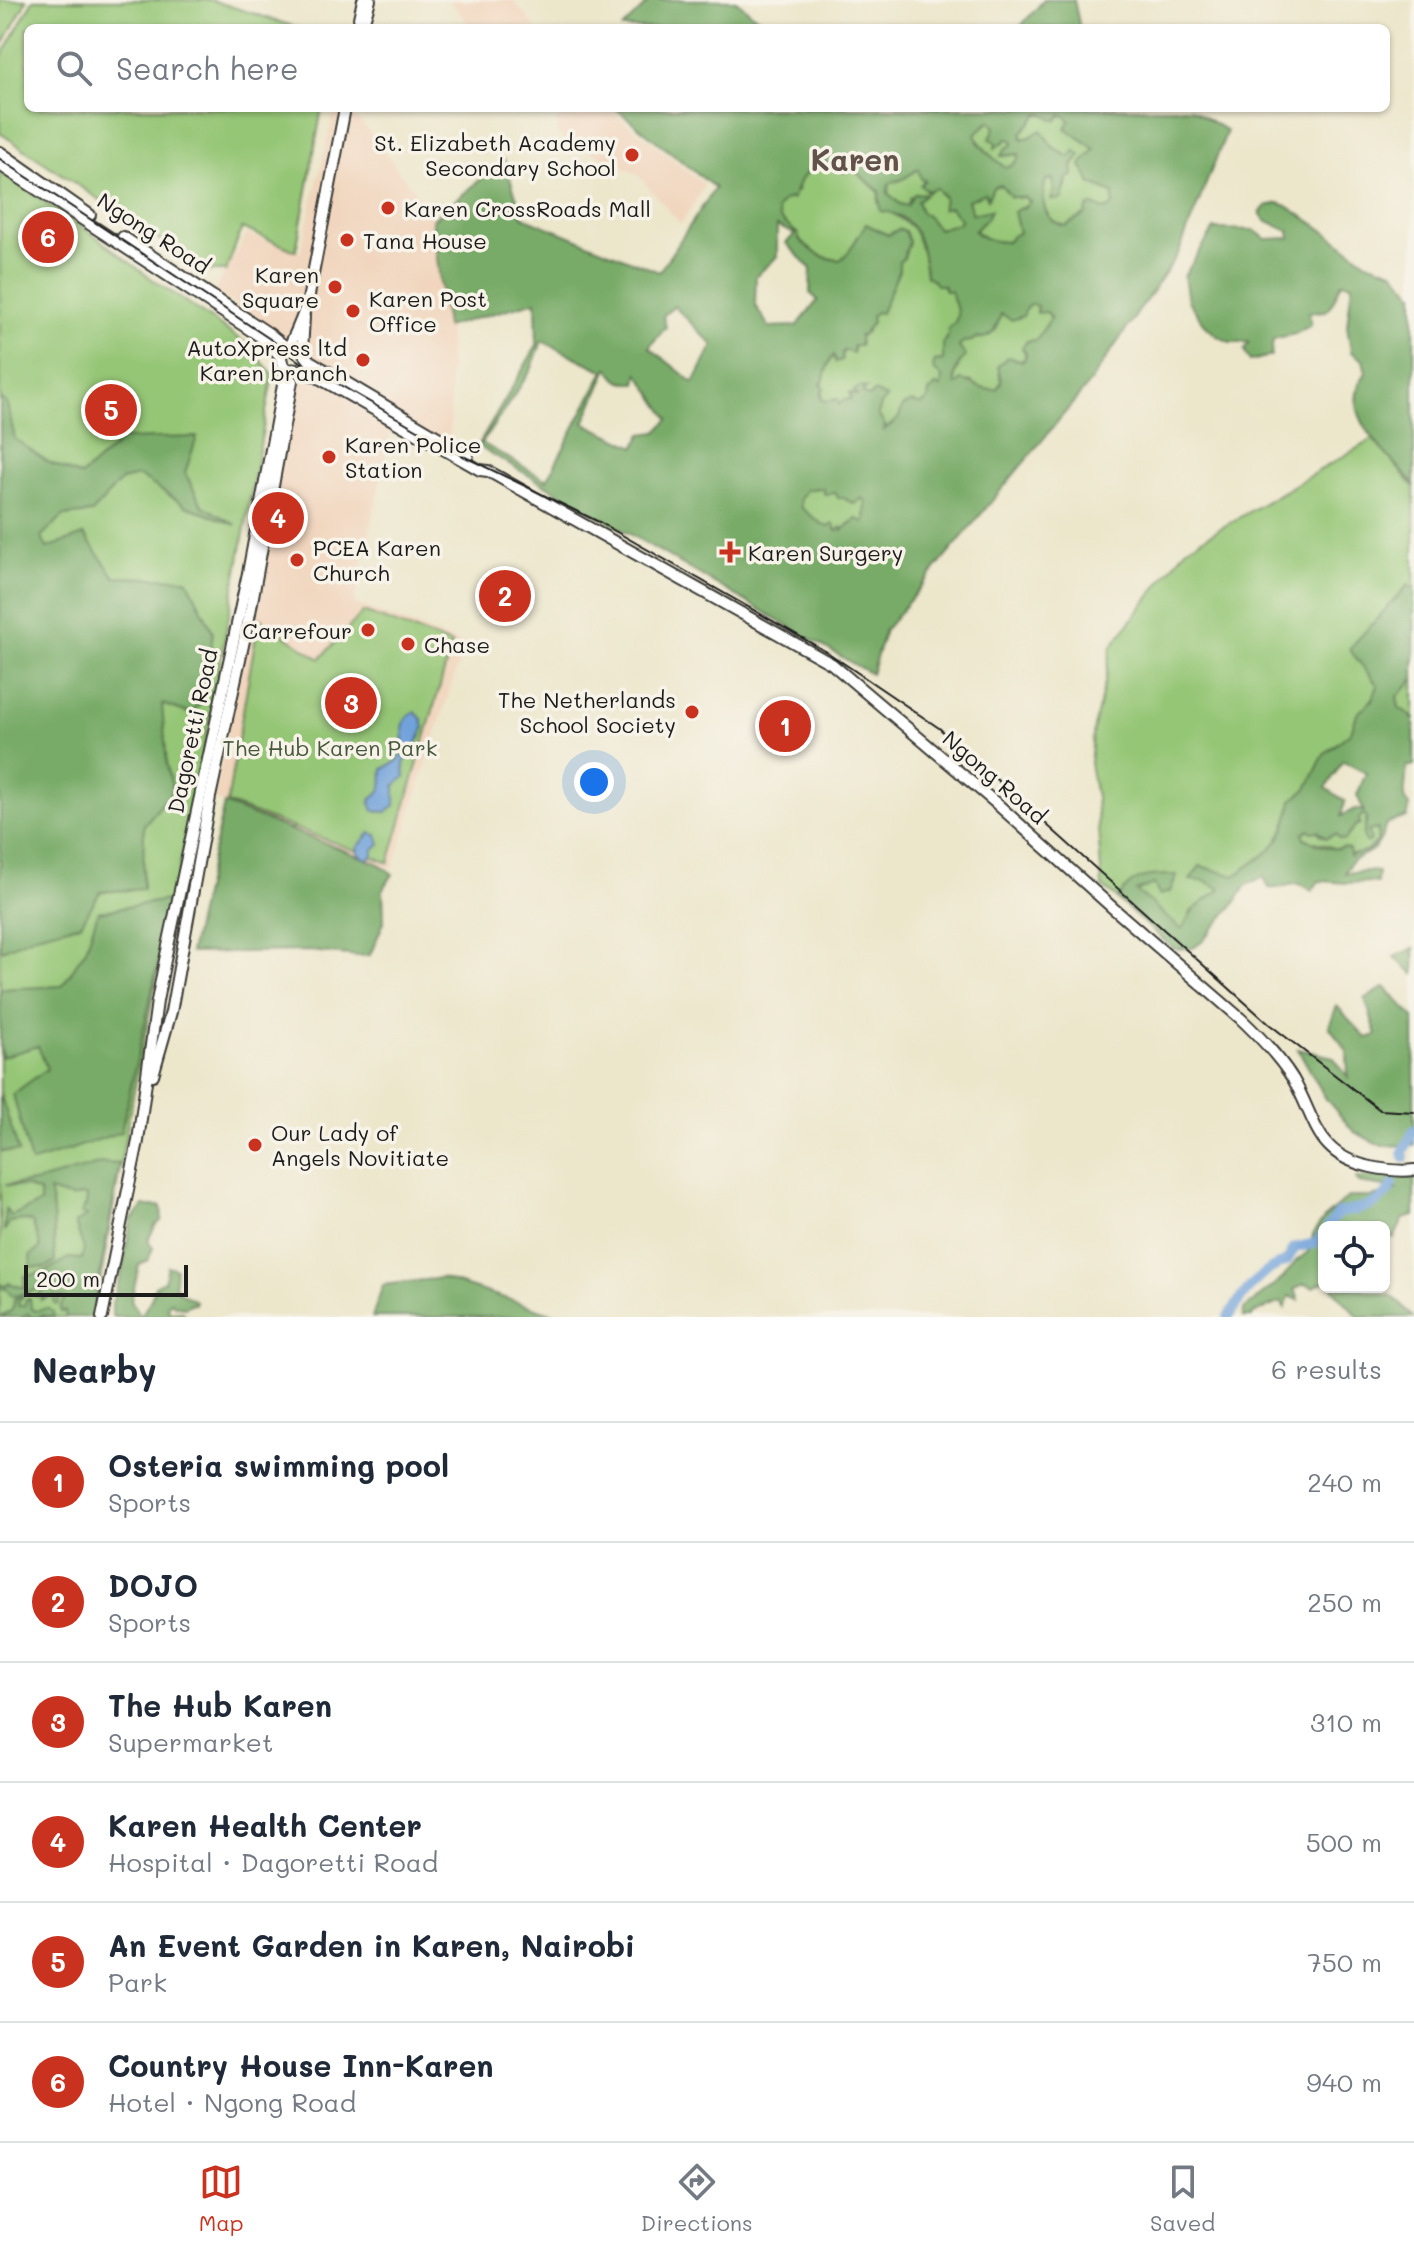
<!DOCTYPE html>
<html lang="en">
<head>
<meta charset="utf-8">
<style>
	:root { --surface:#fff; --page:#f6f6f7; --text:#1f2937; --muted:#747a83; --line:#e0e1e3; --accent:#c8321e }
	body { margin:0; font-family:Mali,sans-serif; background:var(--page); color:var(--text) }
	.controls { position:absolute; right:24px; bottom:24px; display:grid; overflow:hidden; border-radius:12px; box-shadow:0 2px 6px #0004 }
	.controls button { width:72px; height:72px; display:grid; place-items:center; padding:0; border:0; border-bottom:2px solid var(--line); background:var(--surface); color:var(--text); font:40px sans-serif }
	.scale { position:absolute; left:24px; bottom:20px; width:164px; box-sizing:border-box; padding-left:8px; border:4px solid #1c1c1c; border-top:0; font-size:22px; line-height:28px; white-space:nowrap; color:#1c1c1c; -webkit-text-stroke:6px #f7f3e8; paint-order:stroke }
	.you { position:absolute; left:594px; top:782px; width:28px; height:28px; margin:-20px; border:6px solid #fff; border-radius:50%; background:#1a73e8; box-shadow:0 0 0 12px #1a73e833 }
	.badge { display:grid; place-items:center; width:52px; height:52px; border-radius:50%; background:var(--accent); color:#fff; font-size:26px; font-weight:700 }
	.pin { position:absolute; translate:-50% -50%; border:4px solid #fff; box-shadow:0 2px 8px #0006 }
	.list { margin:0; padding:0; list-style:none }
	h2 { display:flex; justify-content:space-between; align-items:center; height:104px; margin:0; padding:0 32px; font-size:34px }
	h2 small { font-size:26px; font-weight:400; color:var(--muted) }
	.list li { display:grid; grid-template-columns:52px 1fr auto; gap:24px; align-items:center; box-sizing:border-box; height:120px; padding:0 32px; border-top:2px solid var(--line) }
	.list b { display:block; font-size:30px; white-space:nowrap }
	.list p { margin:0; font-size:26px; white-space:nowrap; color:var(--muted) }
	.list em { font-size:26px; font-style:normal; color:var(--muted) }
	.icon { flex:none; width:44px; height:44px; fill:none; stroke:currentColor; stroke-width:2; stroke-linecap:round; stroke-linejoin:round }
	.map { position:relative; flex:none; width:1414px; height:1317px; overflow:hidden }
	.search { position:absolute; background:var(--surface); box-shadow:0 2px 6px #0004; left:24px; right:24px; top:24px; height:88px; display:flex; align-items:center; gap:20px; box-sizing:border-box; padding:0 28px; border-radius:12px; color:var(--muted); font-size:30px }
	.sheet { height:824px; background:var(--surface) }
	nav { display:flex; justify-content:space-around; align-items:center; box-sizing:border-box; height:112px; border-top:2px solid var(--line); background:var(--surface); font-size:22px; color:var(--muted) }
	nav a { display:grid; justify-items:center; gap:4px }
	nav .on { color:var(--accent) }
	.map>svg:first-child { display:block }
</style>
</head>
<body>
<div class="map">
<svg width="1414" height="1317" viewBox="0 0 1414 1317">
	<rect width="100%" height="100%" fill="#f7f3e8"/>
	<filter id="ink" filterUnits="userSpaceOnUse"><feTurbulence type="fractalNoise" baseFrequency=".0125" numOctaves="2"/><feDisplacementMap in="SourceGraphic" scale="16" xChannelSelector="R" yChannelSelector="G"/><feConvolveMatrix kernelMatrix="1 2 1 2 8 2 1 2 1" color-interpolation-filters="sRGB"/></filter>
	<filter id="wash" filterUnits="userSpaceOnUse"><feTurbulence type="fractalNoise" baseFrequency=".006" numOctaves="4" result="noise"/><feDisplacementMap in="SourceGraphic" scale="32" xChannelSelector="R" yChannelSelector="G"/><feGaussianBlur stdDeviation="1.8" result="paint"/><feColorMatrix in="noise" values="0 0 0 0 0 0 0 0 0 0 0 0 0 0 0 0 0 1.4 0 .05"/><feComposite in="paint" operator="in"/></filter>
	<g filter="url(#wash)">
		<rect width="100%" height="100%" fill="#ece6cb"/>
		<!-- built -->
		<g fill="#f1d5bd">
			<polygon points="449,0 513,0 536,28 472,28"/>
			<polygon points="335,108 360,121 433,215 449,321 450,438 445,454 392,427 354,603 464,645 393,869 214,800 305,349 214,292 247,234 300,253"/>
			<polygon points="567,108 608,108 705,185 681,224 637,174 558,136 557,121"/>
		</g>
		<!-- green -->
		<g fill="#95c676" stroke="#587149" stroke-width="2">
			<polygon points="0,0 27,0 0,50"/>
			<polygon points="33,0 211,0 299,28 28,28 28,108 322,108 296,251 242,228 226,271 206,271 0,133 0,60"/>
			<path d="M1062,113l8,7 -4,8 29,21 -14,16c2,7 8,10 10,18l22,10v13l-7,4 -20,4 -21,12c-22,-5 -26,-26 -19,-46l7,-1 1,11 12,-1c2,-12 4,-21 13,-30l-4,-8 -6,6 -16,-10 -9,-10 -22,2 -1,-6 17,-19z"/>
			<polygon points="990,121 995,127 1002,144 1007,139 1012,139 1013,144 1005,156 1019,154 1018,160 1011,166 1004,168 988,153 974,134"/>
			<path d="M822,161l22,11 10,-2 25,22 -1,11 35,25 19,51 19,12 6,12 1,14 -15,26 1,10 -2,35 -6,-2 -7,6 -1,8 -45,31 2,-6 -7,-10 3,-11 5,-6h-17l-7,-6 4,-3 -27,17 -17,-6c-1,-15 3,-35 12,-45l2,7c6,-9 12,-17 23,-16l-1,-10 5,-1 9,-13 -2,-6 6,-4h5l18,-42v-8l5,-4 5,-16 -4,-11 -6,-2 -11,6 -22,-11 -18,29 -8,7c-18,-1 -28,-8 -41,-21l-1,-5 -18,-15 -4,-10 6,-7 15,-11c3,-14 12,-23 25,-30z"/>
			<path d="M918,169l14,19 4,-1c7,13 16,21 26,33l-4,3 -20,7 -10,-13 -7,-5 -4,-12 8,-6 -15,3 -3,9 -7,-2 -13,-11 2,-9 14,-5z"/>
			<polygon points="0,172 93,234 145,274 244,342 273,374 210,719 131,1105 94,1317 0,1317"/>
			<path d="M1001,185l16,13 7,-1 7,6c-3,9 -6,22 -12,30 -11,16 -33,8 -45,-3l13,-12 3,-7 -19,3 -3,-14 17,-7 3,5 5,-11z"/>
			<polygon points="1031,304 1047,312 1051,318 1036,340 1027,342 1024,361 1001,375 1001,382 997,389 983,390 970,381 956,386 954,378 960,362 959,347 963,341 996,330 1001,314 1023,316 1026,308"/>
			<polygon points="1373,439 1414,487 1414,598 1388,688 1292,839 1183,935 1117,898 1102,886 1096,797 1090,763 1094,727 1106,678 1111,647 1187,548"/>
			<path d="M818,488l18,5 19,11 7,-6 4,4 -1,21 -14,-1c-15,20 -36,-4 -50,-13l-1,-10 6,-9z"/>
			<polygon points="363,612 452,644 389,863 227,803 259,618 320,659"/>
			<polygon points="1414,679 1414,721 1410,715 1399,708 1397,697"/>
			<path d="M1363,813l4,5 -2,6 4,12 -1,-6 10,-1 -1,13c-22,21 -30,10 -54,2 -6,-2 -13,-3 -19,-6l-1,-5 7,-4 8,2 3,5c16,-1 33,-9 42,-23z"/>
		</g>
		<!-- forest -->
		<g fill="#78ab67" stroke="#4a6442" stroke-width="2" fill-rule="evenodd">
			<polygon points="651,0 735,0 770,28 622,28"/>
			<polygon points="1044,0 1074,0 1080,28 1019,28"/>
			<path d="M615,108h575l37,23 -49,123 -90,131 -203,245 -14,44 -393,-228 59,-101 -1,-44 -90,26 -14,-107 72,-60 19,57 136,55 56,-84zM1038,114h6l12,7 6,-7 8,6 -4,8 29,21c-4,7 -10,9 -14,16 2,7 8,10 9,18l23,10v13l-8,4 -12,-5 -6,3 -1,6 -21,12c-22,-5 -25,-26 -19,-46l7,-1 1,11 -3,10 11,-1 5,-21 6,-2 -1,-10 9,-11 -6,-4 -6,6 -16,-10 -12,-17 -11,7 -8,2 -1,-6zM990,121l5,6 -5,12 6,3 -1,6 12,-9 5,1 1,4 -8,5 -4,7 18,-2 -1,6 -7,6 -7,1 -16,-14 -10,-11 -3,-8zM822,161l22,11 10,-2 25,21 1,20c38,3 42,34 46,65l6,3 4,6h7l2,6h6c3,16 14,25 -3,38v7l-5,7v17l-9,1 -1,9 9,7 -1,10 -5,-1 -7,6 -1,8 -7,5 -9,-3 -9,4 -5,13 -14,11 1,-5 -7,-10 3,-11 6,-6 -13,-6 -5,5 -7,-4 5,-5 -8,-1 -5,4 3,4 -7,-2 1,6 -8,1 -4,5 -1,-6 -9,2 -7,-1 -1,-7 3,-5 -3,-3c6,-9 5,-24 13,-30l2,7 6,-2v-7l3,-3 8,4v-8h7l-1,-10 4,-1 9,-13 -1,-6 5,-4 5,1 18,-43v-8l5,-4 5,-16 -4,-11 -6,-2 -11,6 -22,-11 -18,29 -8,7c-18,-1 -28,-8 -41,-21l-1,-5 -18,-15 -3,-10 5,-7 8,-4 2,2 8,-20 13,-14zM918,169l3,10 4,1 -5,5 7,6 9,-3 8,10 -2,11 8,-2 11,13 -3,3 -20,6 -10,-12 -7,-5 -4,-11 10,-8 -13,1 -7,12 -7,-2 -12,-11 1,-9 14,-5zM1001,185l10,12h13l6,5 -7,6h-3l-6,4 5,21 -7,3 -5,6c-11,0 -25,-3 -33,-11l13,-13 4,-8 -19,4 -4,-14 17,-7 3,6 5,-12zM777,226l18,8 -9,9 25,26 -1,24 8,7 -21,26 -28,1 -14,-22 1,-29 21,-19zM1031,304l6,2v7l10,-1 4,6 -15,22 -9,1 -5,7 4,6 -2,7 -17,-4 -9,9 3,16 -4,7c-20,2 -20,-6 -36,-9l-5,5c-4,-10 2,-22 10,-29l-7,-9 4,-5 9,-1 3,-3c18,2 21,-9 26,-24l11,6 11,-4 3,-8zM674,306l39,39 -19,38 -45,-36 17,-20 -3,-11zM542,341l62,30 -57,109 -65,-37 49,-73zM608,368c9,12 9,16 28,15l2,-10 31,46 -12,13 -15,2 -7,13 -51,-24zM818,488l6,1v5l12,-1 2,5h5l12,6 7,-6 4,4 -1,20 -9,-3 -14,12 -1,-4 -4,4 -2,-1v-4l-3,-2 -3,3c-10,-2 -19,-14 -28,-19l-1,-9 6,-9z"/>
			<path d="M1279,203l8,3 32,21 48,35 27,9 20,23v191c-24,-29 -80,-73 -48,-112l-3,-13 -12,-8 -4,-26 5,-42 -10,-2 -9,20 -7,9 -17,1 2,13 -16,9 -22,5 -2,17 -21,5 -6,-11 5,-8h-19l-13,-6 -10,-9 -19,-26 -4,-25 30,-47 40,1 12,9 24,-1 -1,-7 -24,-11 -5,-7 6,-7z"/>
			<polygon points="0,398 7,403 15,439 48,462 81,476 123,439 197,437 185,473 202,505 236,525 186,506 139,476 121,480 92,513 63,516 41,537 47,548 84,535 115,577 187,579 213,632 205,698 191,714 162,704 167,765 173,791 144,825 143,889 100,892 81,924 36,935 0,951"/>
			<path d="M1408,585l6,5v89l-17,18 2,11 11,7 4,6v45h-7l-3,33 6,7 -3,11 -21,7c-6,23 -12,28 -34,36l-7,13 21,-2 12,1 -1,11c-10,-2 -19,0 -29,0 -9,0 -19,-2 -29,-2l-7,10c-20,-15 -23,-1 -43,-3l-5,-11 -18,8 -11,18 -32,38 -10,7 -19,1 -57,-50c18,-26 31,-24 60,-24l-7,17 -11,3 -5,-11 -18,7c17,12 30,27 46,38l10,-18 28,-22 -14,-8 -16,-1 10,-14 35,10c35,-26 49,-30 57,-76l15,-11 17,-35 27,-22 6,-18 15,-14 6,-14 -29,-37zM1343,761l23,12 -9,22 7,16 -9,-2 -14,7 4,-15 -19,-13zM1363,814l4,4 -4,17 3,8 5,-2 -3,-10 10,-2 -1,13 -10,9 -17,5 -1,-7 -6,-2c-9,5 -29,-4 -39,-9l-1,-5 6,-4 3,3 6,-1 8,7 10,-4 3,5 6,1 11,-15 4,-1 -1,-5z"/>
			<polygon points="224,804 379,864 393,874 383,890 384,922 370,955 358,956 310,951 190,953"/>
			<polygon points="172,899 121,1132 31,1163 13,1094 47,1069 38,1046 2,1057 0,1043 0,989 62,986 86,949 98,912"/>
			<polygon points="1414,948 1414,974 1394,957"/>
			<polygon points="1385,987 1414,1018 1414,1145 1382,1146 1354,1132 1326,1099 1298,1049 1333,1057 1348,1077 1347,1051 1329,1026 1337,1006 1366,1038 1377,1035 1365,999"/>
			<polygon points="0,1093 19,1152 0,1151"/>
			<path d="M102,1163l18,1 -28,153h-26l-1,-6 -4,1 -1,-4 5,-10 -6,-2v7l-3,2 -2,-2 1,-8 -14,5 2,-4h-7l7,-5 1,-5 -5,-1 -3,5 -21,6 -4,-1 -4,-6 -7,-1v-4l6,2 3,-3 15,5 1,-12 20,-4 23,-14 14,1 2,-10 -9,-26 12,-7 -6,-2 5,-9 1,-8 -5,-2 -10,3 -23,-7c7,23 4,47 6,71l-10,6 -14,-1 -1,-11 10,-8 -1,-7 -7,-19 -7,-2 -15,2 -6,9 2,-22 5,7 29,-13v-10l-13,-6 -22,-2 30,-3z"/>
			<polygon points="1382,1176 1414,1178 1414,1216 1403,1219 1394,1239 1384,1235 1384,1227 1324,1227 1324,1282 1313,1287 1304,1284 1295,1289 1299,1300 1289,1296 1285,1308 1281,1302 1253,1314 1252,1317 1243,1317 1244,1309 1283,1278 1296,1261 1308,1252 1314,1232 1326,1216 1348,1197 1372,1197 1398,1189 1359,1183 1356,1178"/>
			<path d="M144,1206h17l1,14 -7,6 -7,14 5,8 -5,12 -9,5 -8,36 10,15 10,-17 4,-13 9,-5 4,-15 8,3c-3,26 1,20 20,32l-1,3h-5l-4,3 -10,-1 -5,-4 -4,4 3,6 11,-1 5,4 -3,2h-70l-1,-2v-12l11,-35 8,-48z"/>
			<polygon points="441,1278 558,1315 555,1317 372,1317 383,1285"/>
			<polygon points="1331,1287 1362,1289 1392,1296 1413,1317 1359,1317"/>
			<path d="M23,1296l-5,7 1,3h5l2,-7h4l1,9 4,3 12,-3 6,4 1,5 -13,-2 -2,2h-8l-3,-4 -5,4h-23c9,-4 14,-5 14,-18z"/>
		</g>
		<!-- water -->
		<g fill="#70a1da" stroke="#465e7b" stroke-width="2">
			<path d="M415,712l7,7 2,9 -3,8 -17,27 1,14 -10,8v20l-8,7 -13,-1c-8,-14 0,-11 7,-22 3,-6 1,-13 2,-20l13,-7 8,-10c2,-16 -8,-31 11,-40z"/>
			<polygon points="370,833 377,835 380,844 374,849 372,857 367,859 359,855 357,848"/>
		</g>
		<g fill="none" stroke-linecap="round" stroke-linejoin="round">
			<!-- river -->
			<g stroke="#70a1da" stroke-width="10">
				<polyline points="1404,1158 1403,1152 1414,1130"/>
				<path d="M1328,1227l10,-14c25,-4 43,-6 55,-29"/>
				<path d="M1228,1317c15,-23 32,-47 59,-56l7,-13 22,-5 8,-10"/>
			</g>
		</g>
	</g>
	<g filter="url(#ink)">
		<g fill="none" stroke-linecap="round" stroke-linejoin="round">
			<defs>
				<g id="major">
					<polyline points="359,18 363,0"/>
					<polyline points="362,28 370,0"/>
					<polyline points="0,152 90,215"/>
					<path d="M0,165l267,176 14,16 1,6 4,6 12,1 19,7 163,93 8,1 344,193 165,140 117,105 126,109c19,18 39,38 53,61 24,42 22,76 78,88 15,3 28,5 43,3"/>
					<polyline points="123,237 268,333 287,348"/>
					<polyline points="304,317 302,351 310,361 468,455"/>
					<path d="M289,347c8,-17 16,-33 20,-52l36,-187"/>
					<polyline points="153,1075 171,1012 210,797 250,613 292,381"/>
					<polyline points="102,1317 138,1141 157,1001 165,960 248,573 286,369"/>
				</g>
			</defs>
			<!-- major casing -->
			<use href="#major" stroke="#3b3a36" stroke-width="14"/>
			<!-- major -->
			<use href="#major" stroke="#fff" stroke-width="10"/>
			<!-- tram -->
			<polyline stroke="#1c1c1c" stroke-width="2" points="0,159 273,341 297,360 463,456 601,523 827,652 939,728 1269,1024 1380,1110 1414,1112"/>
		</g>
	</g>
	<!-- markers -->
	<g fill="#c8321e" stroke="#f7f3e8" stroke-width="3">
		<circle cx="632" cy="155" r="8"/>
		<circle cx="388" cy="208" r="8"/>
		<circle cx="347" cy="240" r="8"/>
		<circle cx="335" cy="287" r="8"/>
		<circle cx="353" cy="311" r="8"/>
		<circle cx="363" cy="360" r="8"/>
		<circle cx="329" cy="457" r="8"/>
		<path d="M726 540h8v8h8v8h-8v8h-8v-8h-8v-8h8z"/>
		<circle cx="297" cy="560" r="8"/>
		<circle cx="368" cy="630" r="8"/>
		<circle cx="408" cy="644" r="8"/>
		<circle cx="692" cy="712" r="8"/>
		<circle cx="255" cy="1145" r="8"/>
	</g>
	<g text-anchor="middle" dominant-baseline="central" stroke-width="7" stroke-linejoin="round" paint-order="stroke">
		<!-- poi labels -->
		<g font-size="22" fill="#1c1c1c" stroke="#f7f3e8" text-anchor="start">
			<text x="616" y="142" text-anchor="end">St. Elizabeth Academy<tspan x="616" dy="25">Secondary School</tspan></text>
			<text x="404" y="208">Karen CrossRoads Mall</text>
			<text x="363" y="240">Tana House</text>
			<text x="319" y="274" text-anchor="end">Karen<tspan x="319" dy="25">Square</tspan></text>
			<text x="369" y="298">Karen Post<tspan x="369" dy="25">Office</tspan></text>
			<text x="347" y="347" text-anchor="end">AutoXpress ltd<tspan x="347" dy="25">Karen branch</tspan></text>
			<text x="345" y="444">Karen Police<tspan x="345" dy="25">Station</tspan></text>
			<text x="313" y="547">PCEA Karen<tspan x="313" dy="25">Church</tspan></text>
			<text x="748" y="552">Karen Surgery</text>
			<text x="352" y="630" text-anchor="end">Carrefour</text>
			<text x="424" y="644">Chase</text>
			<text x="676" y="699" text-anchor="end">The Netherlands<tspan x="676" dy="25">School Society</tspan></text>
			<text x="271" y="1132">Our Lady of<tspan x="271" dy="25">Angels Novitiate</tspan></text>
		</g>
		<!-- street labels -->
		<g font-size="22" fill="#1c1c1c" stroke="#f7f3e8">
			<text transform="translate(154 233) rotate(33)">Ngong Road</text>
			<text transform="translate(192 731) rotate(-78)">Dagoretti Road</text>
			<text transform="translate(995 777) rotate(41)">Ngong Road</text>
		</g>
		<!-- park labels -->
		<g font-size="22" fill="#46583c" stroke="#f7f3e8">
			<text x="330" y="747">The Hub Karen Park</text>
		</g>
		<!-- district labels -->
		<g font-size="30" font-weight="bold" fill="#615349" stroke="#f7f3e8">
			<text x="855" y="159">Karen</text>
		</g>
	</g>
</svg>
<div class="controls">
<button><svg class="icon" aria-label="locate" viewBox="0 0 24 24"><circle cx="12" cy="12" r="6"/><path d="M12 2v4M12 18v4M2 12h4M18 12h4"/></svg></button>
</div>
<div class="scale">200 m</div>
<div class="you"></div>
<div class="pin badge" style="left:785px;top:726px">1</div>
<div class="pin badge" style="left:505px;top:596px">2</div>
<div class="pin badge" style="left:351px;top:703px">3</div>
<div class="pin badge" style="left:278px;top:518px">4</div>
<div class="pin badge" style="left:111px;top:410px">5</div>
<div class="pin badge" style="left:48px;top:237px">6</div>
<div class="search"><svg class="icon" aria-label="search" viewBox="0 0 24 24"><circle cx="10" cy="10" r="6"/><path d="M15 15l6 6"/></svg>Search here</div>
</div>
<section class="sheet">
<h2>Nearby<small>6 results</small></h2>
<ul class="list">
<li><span class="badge">1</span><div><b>Osteria swimming pool</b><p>Sports</p></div><em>240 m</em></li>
<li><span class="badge">2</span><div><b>DOJO</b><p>Sports</p></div><em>250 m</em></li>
<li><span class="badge">3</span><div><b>The Hub Karen</b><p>Supermarket</p></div><em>310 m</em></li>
<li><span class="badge">4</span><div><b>Karen Health Center</b><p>Hospital · Dagoretti Road</p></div><em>500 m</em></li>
<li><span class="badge">5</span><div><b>An Event Garden in Karen, Nairobi</b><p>Park</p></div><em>750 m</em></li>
<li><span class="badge">6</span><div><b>Country House Inn-Karen</b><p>Hotel · Ngong Road</p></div><em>940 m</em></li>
</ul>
</section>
<nav>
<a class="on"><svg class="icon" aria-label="map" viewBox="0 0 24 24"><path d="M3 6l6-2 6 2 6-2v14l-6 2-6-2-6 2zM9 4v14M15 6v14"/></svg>Map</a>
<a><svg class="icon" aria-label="directions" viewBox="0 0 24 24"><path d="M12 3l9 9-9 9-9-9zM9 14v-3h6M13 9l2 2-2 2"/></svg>Directions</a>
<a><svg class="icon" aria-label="saved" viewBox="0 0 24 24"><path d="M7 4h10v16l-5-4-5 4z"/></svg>Saved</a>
</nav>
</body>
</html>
